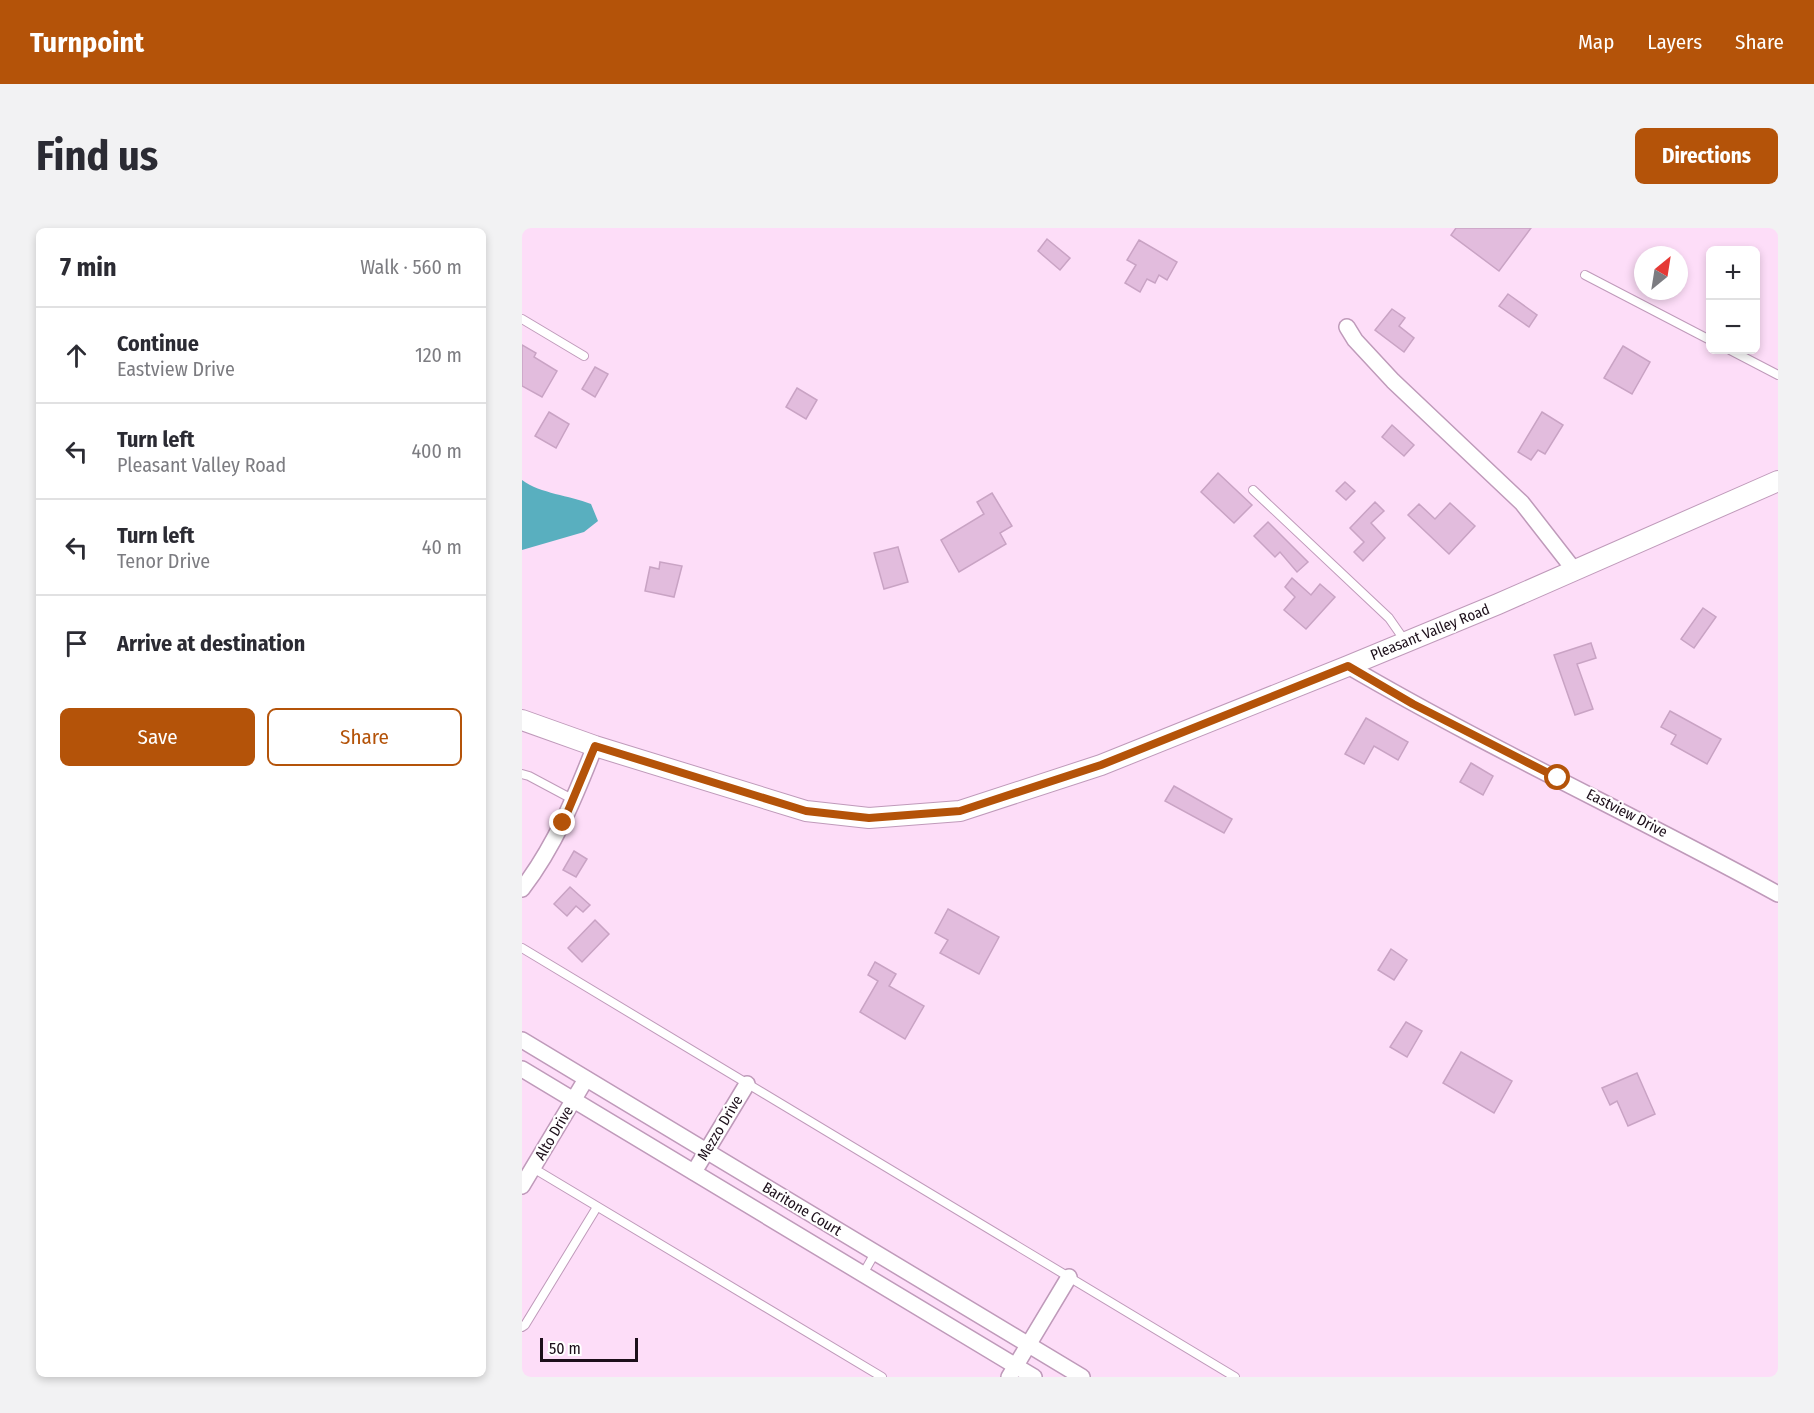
<!DOCTYPE html>
<html lang="en">
<head>
<meta charset="utf-8">
<style>
	:root { --surface:#fff; --page:#f2f2f3; --text:#2b2b33; --muted:#7c7c81; --line:#e1e1e2; --accent:#b45309 }
	body { margin:0; font-family:"Fira Sans Condensed",sans-serif; background:var(--page); color:var(--text) }
	.controls { position:absolute; right:18px; top:18px; display:grid; overflow:hidden; border-radius:9px; box-shadow:0 3px 9px #0003 }
	.controls button { width:54px; height:54px; display:grid; place-items:center; padding:0; border:0; border-bottom:2px solid var(--line); background:var(--surface); color:var(--text); font:30px sans-serif }
	.compass { position:absolute; left:1112px; top:18px; width:54px; height:54px; border-radius:50%; background:var(--surface); box-shadow:0 3px 9px #0003; rotate:30deg }
	.scale { position:absolute; left:18px; bottom:15px; width:98px; box-sizing:border-box; padding-left:6px; border:3px solid #1c0f1a; border-top:0; font-size:16px; line-height:21px; white-space:nowrap; color:#1c0f1a; -webkit-text-stroke:4px #fff; paint-order:stroke }
	.stop { position:absolute; width:18px; height:18px; margin:-14px; border:4px solid #b45309; border-radius:50%; background:#fff }
	.stop.end { background:#b45309; border-color:#fff; box-shadow:0 2px 6px #0008 }
	.list { margin:0; padding:0; list-style:none }
	h2 { display:flex; justify-content:space-between; align-items:center; height:78px; margin:0; padding:0 24px; font-size:26px }
	h2 small { font-size:20px; font-weight:400; color:var(--muted) }
	.list li { display:grid; grid-template-columns:39px 1fr auto; gap:18px; align-items:center; box-sizing:border-box; height:96px; padding:0 24px; border-top:2px solid var(--line) }
	.list b { display:block; font-size:22px; white-space:nowrap }
	.list p { margin:0; font-size:20px; white-space:nowrap; color:var(--muted) }
	.list em { font-size:20px; font-style:normal; color:var(--muted) }
	.actions { display:flex; gap:12px; padding:18px 24px }
	.actions a { flex:1; padding:14px 0; border:2px solid var(--accent); border-radius:9px; text-align:center; font-size:21px; color:var(--accent) }
	.actions .main { background:var(--accent); color:#fff }
	.icon { flex:none; width:33px; height:33px; fill:none; stroke:currentColor; stroke-width:2; stroke-linecap:round; stroke-linejoin:round }
	.map { position:relative; flex:none; width:1256px; height:1149px; overflow:hidden; border-radius:9px }
	header { display:flex; align-items:center; gap:36px; box-sizing:border-box; height:84px; padding:0 30px; background:var(--accent); color:#fff }
	header strong { font-size:28px }
	nav { display:flex; gap:33px; margin-inline-start:auto; font-size:21px }
	.intro { display:flex; align-items:center; justify-content:space-between; box-sizing:border-box; height:144px; padding:0 36px }
	h1 { margin:0; font-size:42px }
	.button { padding:15px 27px; border-radius:9px; background:var(--accent); color:#fff; font-size:21px; font-weight:700 }
	main { display:flex; gap:36px; padding:0 36px }
	aside { flex:1; background:var(--surface); border-radius:9px; box-shadow:0 3px 9px #0003 }
	.map>svg:first-child { display:block }
</style>
</head>
<body>
<header>
<strong>Turnpoint</strong>
<nav><a>Map</a><a>Layers</a><a>Share</a></nav>
</header>
<div class="intro"><h1>Find us</h1><a class="button">Directions</a></div>
<main>
<aside>
<h2>7 min<small>Walk · 560 m</small></h2>
<ul class="list">
<li><svg class="icon" aria-label="ahead" viewBox="0 0 24 24"><path d="M12 20V5M6 11l6-6 6 6"/></svg><div><b>Continue</b><p>Eastview Drive</p></div><em>120 m</em></li>
<li><svg class="icon" aria-label="left" viewBox="0 0 24 24"><path d="M17 20v-9H6M10 6l-5 5 5 5"/></svg><div><b>Turn left</b><p>Pleasant Valley Road</p></div><em>400 m</em></li>
<li><svg class="icon" aria-label="left" viewBox="0 0 24 24"><path d="M17 20v-9H6M10 6l-5 5 5 5"/></svg><div><b>Turn left</b><p>Tenor Drive</p></div><em>40 m</em></li>
<li><svg class="icon" aria-label="arrive" viewBox="0 0 24 24"><path d="M6 21V4h12l-3 4 3 4H6"/></svg><div><b>Arrive at destination</b></div></li>
</ul>
<div class="actions"><a class="main">Save</a><a>Share</a></div>
</aside>
<div class="map">
<svg width="1256" height="1149" viewBox="0 0 1256 1149">
	<rect width="100%" height="100%" fill="#fdddf8"/>
	<!-- water -->
	<path fill="#59afbf" d="M0,252c19,14 47,15 69,24l7,17 -14,11 -62,18z"/>
	<!-- building -->
	<g fill="#e2bcdd" stroke="#c9a3c4" stroke-width="1.5">
		<polygon points="934,0 1009,0 977,43 929,7"/>
		<polygon points="525,11 548,30 538,42 516,23"/>
		<polygon points="617,12 655,34 645,52 637,47 633,55 625,51 618,64 603,55 614,37 605,32"/>
		<polygon points="986,66 1015,87 1007,99 977,78"/>
		<polygon points="870,81 883,90 877,98 892,110 882,124 853,102"/>
		<polygon points="0,117 14,125 12,129 35,143 20,169 0,158"/>
		<polygon points="1101,118 1128,134 1110,166 1082,150"/>
		<polygon points="73,139 86,146 73,169 60,161"/>
		<polygon points="275,160 295,172 284,191 264,179"/>
		<polygon points="27,184 47,196 34,220 13,208"/>
		<polygon points="1020,184 1041,197 1023,226 1016,222 1009,232 996,224"/>
		<polygon points="870,197 892,217 882,228 860,209"/>
		<polygon points="696,245 730,277 712,295 679,264"/>
		<polygon points="823,254 833,263 824,272 814,263"/>
		<polygon points="470,265 490,298 478,305 484,316 437,344 419,312 462,286 455,274"/>
		<polygon points="853,274 862,283 849,295 863,310 841,333 832,324 842,314 828,300"/>
		<polygon points="928,275 953,298 927,326 886,287 897,276 913,291"/>
		<polygon points="746,294 786,334 775,344 758,324 753,329 732,308"/>
		<polygon points="376,319 386,354 362,361 352,325"/>
		<polygon points="138,334 160,338 152,369 123,363 128,339 137,341"/>
		<polygon points="770,350 789,367 798,356 813,369 784,401 762,382 773,369 763,359"/>
		<polygon points="1181,380 1194,389 1172,420 1159,411"/>
		<polygon points="1069,415 1074,430 1055,436 1071,481 1053,487 1032,427"/>
		<polygon points="1148,483 1199,511 1185,536 1149,516 1154,507 1139,499"/>
		<polygon points="844,490 886,514 876,532 852,518 842,536 823,526"/>
		<polygon points="949,535 971,548 961,567 938,554"/>
		<polygon points="652,558 710,591 702,605 643,573"/>
		<polygon points="52,623 65,631 54,649 41,642"/>
		<polygon points="48,659 68,677 61,684 54,678 45,688 32,676"/>
		<polygon points="426,681 477,709 457,746 418,725 426,712 413,705"/>
		<polygon points="73,692 87,706 60,734 46,720"/>
		<polygon points="869,721 885,732 872,752 856,742"/>
		<polygon points="353,734 374,746 367,758 402,778 383,811 338,784 356,753 346,747"/>
		<polygon points="884,794 900,803 885,829 868,819"/>
		<polygon points="939,824 990,853 972,885 921,855"/>
		<polygon points="1115,845 1133,886 1106,898 1095,873 1088,877 1080,860"/>
	</g>
	<g fill="none" stroke-linecap="round" stroke-linejoin="round">
		<defs>
			<g id="service">
				<polyline points="1063,47 1188,112"/>
				<polyline points="0,91 62,128"/>
				<polyline points="1208,122 1256,147"/>
				<polyline points="731,262 867,390 883,413"/>
				<polyline points="0,546 7,548 52,572"/>
				<polyline points="0,720 713,1149"/>
				<polyline points="11,940 360,1149"/>
				<polyline points="341,1046 353,1025"/>
				<polyline points="0,1099 3,1097 75,979"/>
			</g>
			<g id="minor">
				<polyline points="825,99 833,112 871,153 1000,275 1053,343"/>
				<path d="M826,438c140,82 288,150 430,228"/>
				<path d="M0,661c33,-43 53,-92 73,-143"/>
				<polyline points="0,812 560,1149"/>
				<polyline points="0,841 512,1149"/>
				<polyline points="172,944 225,856"/>
				<polyline points="0,958 64,851"/>
				<polyline points="487,1149 547,1049"/>
			</g>
			<polyline id="tertiary" points="0,492 73,518 284,583 347,590 438,583 579,537 826,438 976,376 1256,253"/>
		</defs>
		<!-- service casing -->
		<use href="#service" stroke="#bf9aba" stroke-width="10"/>
		<!-- minor casing -->
		<use href="#minor" stroke="#bf9aba" stroke-width="18"/>
		<!-- tertiary casing -->
		<use href="#tertiary" stroke="#bf9aba" stroke-width="22"/>
		<!-- service -->
		<use href="#service" stroke="#fff" stroke-width="8"/>
		<!-- minor -->
		<use href="#minor" stroke="#fff" stroke-width="15"/>
		<!-- tertiary -->
		<use href="#tertiary" stroke="#fff" stroke-width="20"/>
	</g>
	<g fill="none" stroke-linecap="round" stroke-linejoin="round">
		<!-- route -->
		<polyline stroke="#b45309" stroke-width="8" points="41,595 73,518 284,583 347,590 438,583 579,537 826,438 891,476 1036,550"/>
	</g>
	<g text-anchor="middle" dominant-baseline="central" stroke-width="4.5" stroke-linejoin="round" paint-order="stroke">
		<!-- street labels -->
		<g font-size="15" fill="#1c0f1a" stroke="#fff">
			<text transform="translate(908 404) rotate(-22)">Pleasant Valley Road</text>
			<text transform="translate(1105 585) rotate(27)">Eastview Drive</text>
			<text transform="translate(198 900) rotate(-59)">Mezzo Drive</text>
			<text transform="translate(32 905) rotate(-59)">Alto Drive</text>
			<text transform="translate(280 981) rotate(31)">Baritone Court</text>
		</g>
	</g>
</svg>
<div class="controls">
<button>+</button>
<button>−</button>
</div>
<svg class="compass" viewBox="-18 -18 36 36"><path d="M0-13l5 13h-10z" fill="#e53935"/><path d="M0 13l5-13h-10z" fill="#7c7c81"/></svg>
<div class="scale">50 m</div>
<div class="stop" style="left:1036px;top:550px"></div>
<div class="stop end" style="left:41px;top:595px"></div>
</div>
</main>
</body>
</html>
